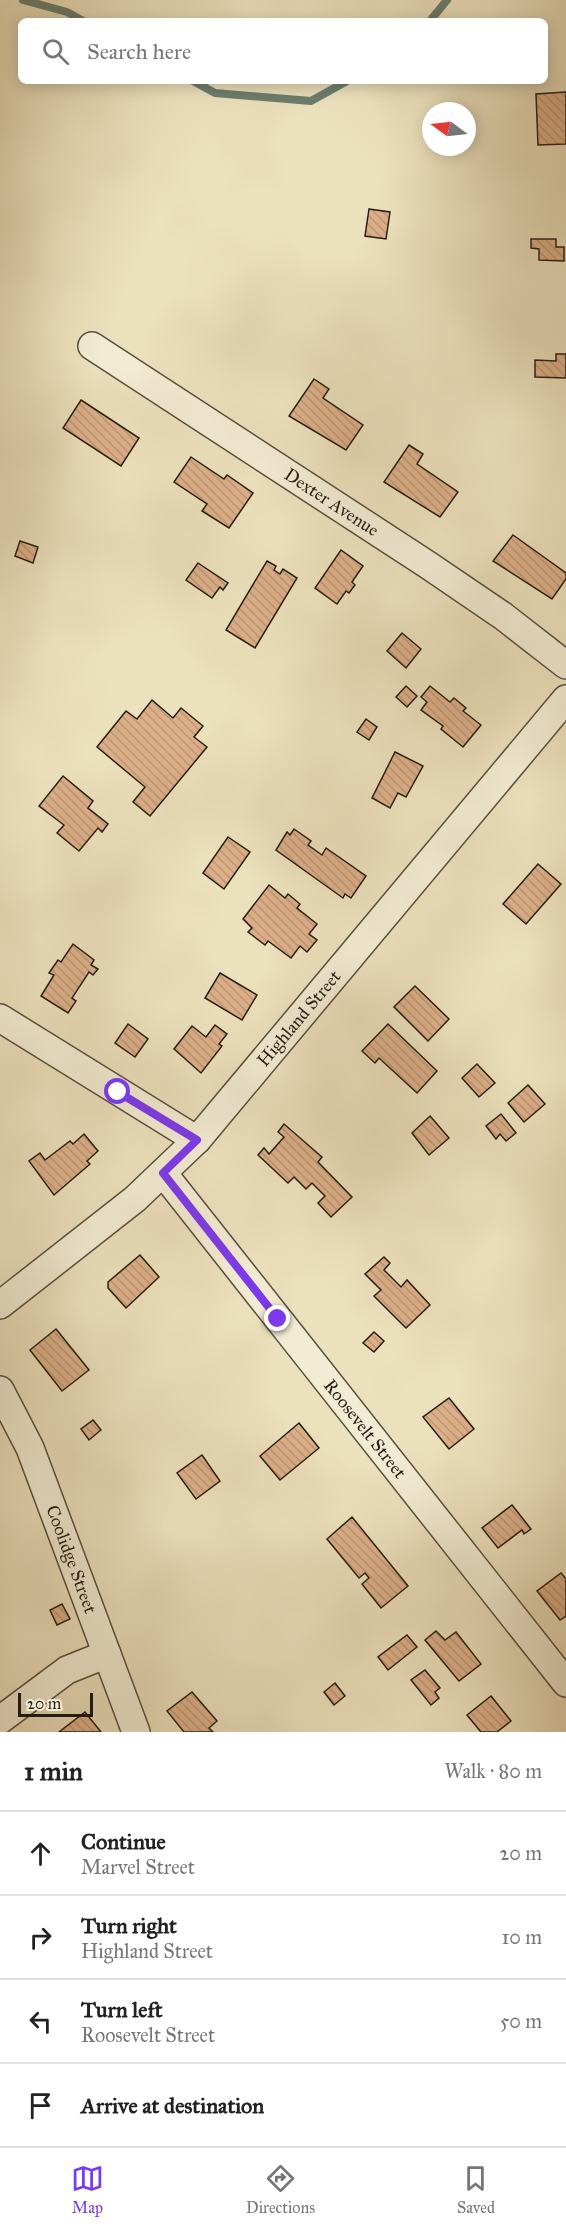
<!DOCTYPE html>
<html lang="en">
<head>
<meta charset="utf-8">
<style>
	:root { --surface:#fff; --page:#f2f2f2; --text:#222; --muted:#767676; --line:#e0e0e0; --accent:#7c3aed }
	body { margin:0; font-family:"IM FELL Great Primer",serif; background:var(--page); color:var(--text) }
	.compass { position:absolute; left:422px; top:102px; width:54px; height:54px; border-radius:50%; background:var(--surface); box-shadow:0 3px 15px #0003; rotate:285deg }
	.scale { position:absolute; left:18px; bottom:15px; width:75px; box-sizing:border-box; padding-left:6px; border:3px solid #261e14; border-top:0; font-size:16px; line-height:21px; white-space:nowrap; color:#261e14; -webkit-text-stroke:4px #f3ecd4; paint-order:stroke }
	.stop { position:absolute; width:18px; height:18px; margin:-14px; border:4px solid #7c3aed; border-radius:50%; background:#fff }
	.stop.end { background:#7c3aed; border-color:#fff; box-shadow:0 2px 6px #0008 }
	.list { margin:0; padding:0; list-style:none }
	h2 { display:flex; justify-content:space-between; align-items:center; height:78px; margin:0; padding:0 24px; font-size:26px }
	h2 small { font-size:20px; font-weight:400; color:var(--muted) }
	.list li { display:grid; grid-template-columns:39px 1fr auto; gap:18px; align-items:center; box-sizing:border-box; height:84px; padding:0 24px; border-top:2px solid var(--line) }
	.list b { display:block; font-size:22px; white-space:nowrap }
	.list p { margin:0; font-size:20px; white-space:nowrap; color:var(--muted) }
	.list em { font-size:20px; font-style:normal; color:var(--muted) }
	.icon { flex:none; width:33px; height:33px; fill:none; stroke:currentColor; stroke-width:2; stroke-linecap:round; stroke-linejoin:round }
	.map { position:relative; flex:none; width:566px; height:1732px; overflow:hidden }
	.search { position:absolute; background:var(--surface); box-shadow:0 3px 15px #0003; left:18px; right:18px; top:18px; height:66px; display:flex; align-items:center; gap:15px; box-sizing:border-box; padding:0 21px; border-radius:9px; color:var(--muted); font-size:22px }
	.sheet { height:414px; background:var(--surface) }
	nav { display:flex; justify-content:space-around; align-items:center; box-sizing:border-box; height:84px; border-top:2px solid var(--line); background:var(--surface); font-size:16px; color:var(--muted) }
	nav a { display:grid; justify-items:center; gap:3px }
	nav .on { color:var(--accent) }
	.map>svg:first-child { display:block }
</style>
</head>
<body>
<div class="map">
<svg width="566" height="1732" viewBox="0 0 566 1732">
	<defs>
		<pattern id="building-back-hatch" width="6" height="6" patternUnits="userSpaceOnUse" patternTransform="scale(1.5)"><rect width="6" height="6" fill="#dcaf88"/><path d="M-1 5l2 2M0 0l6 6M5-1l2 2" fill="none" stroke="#bd9674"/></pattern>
	</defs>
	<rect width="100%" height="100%" fill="#ece1bd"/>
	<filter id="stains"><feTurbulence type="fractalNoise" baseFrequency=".00333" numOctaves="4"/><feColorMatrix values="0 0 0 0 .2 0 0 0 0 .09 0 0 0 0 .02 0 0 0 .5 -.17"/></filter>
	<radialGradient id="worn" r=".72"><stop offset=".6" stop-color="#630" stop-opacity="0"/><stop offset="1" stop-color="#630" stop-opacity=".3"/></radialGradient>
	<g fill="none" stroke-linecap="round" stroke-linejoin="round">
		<!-- stream -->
		<g stroke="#6c7e6f" stroke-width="8">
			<polyline points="23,0 67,12 83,21"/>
			<polyline points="430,21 447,0"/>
			<polyline points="193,81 215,93 311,101 347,81"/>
		</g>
	</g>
	<!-- building -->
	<g fill="url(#building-back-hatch)" stroke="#261e14" stroke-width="1.5">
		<polygon points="566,92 566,144 538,145 536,94"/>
		<polygon points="369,209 390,212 386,239 365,236"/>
		<polygon points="531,239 556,239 556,247 564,247 564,261 539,260 539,249 531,248"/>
		<polygon points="556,354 566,354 566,378 535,377 535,360 556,361"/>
		<polygon points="314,379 329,389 323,398 363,425 346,450 289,416"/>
		<polygon points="81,400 139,438 121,466 63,428"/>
		<polygon points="409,445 423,454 417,464 458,492 440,517 384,482"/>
		<polygon points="191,457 224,479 227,475 253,493 229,528 202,511 207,504 174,482"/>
		<polygon points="513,535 566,573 566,579 552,599 493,561"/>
		<polygon points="20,541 38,547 33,563 15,556"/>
		<polygon points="341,550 363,566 352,582 355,585 349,593 346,591 337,604 315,588"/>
		<polygon points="267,561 276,566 274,570 280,574 283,569 297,578 255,648 226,630"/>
		<polygon points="198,563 228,583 223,590 220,587 212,598 186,580"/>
		<polygon points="402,633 421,649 406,668 387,651"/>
		<polygon points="406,686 417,696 407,707 396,697"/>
		<polygon points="430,686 450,702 454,698 466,708 463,711 481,725 463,747 441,729 443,726 421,710 427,702 421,697"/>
		<polygon points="152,700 173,718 181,708 203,726 194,737 207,747 150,816 133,802 145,787 97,747 126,711 137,719"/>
		<polygon points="366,719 377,727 369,740 357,732"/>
		<polygon points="395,752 423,766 406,797 398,793 390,808 372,798"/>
		<polygon points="63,776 93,801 88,808 108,824 102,832 98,828 79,851 57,833 64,825 39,806"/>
		<polygon points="294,829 311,841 308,845 322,855 326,848 366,876 351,898 345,894 343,898 276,850 287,832 290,835"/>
		<polygon points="228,837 250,852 224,889 203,873"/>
		<polygon points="538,864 561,884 526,924 503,904"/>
		<polygon points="269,885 285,898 288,894 300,904 297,908 317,924 309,934 317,940 307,952 300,946 291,958 268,941 265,945 248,932 252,928 243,919"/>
		<polygon points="73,944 94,960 91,965 98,969 93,975 89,972 72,998 76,1001 68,1013 41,996 54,975 49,973 58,960 61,962"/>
		<polygon points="220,973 257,995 242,1020 205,998"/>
		<polygon points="415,986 449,1019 428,1041 394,1007"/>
		<polygon points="128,1024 148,1039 135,1057 115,1043"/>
		<polygon points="388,1024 437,1071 417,1093 379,1058 375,1063 362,1051"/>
		<polygon points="215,1025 227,1034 219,1044 222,1046 201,1073 174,1049 192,1026 206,1037"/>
		<polygon points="477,1064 495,1083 479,1097 462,1078"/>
		<polygon points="528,1085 545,1104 524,1122 508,1103"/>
		<polygon points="501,1114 516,1133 506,1141 500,1134 496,1139 486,1126"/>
		<polygon points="430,1116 449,1138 429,1155 412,1133"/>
		<polygon points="284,1124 322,1157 318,1162 352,1197 331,1217 318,1203 325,1196 312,1183 306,1189 294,1177 288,1183 258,1155 264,1148 269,1154 284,1137 278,1132"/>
		<polygon points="84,1134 98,1151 87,1161 90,1164 54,1195 29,1161 40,1153 45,1160 70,1141 73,1144"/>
		<polygon points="140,1255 159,1277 126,1308 108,1288 108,1282"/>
		<polygon points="384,1257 390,1263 384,1270 401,1287 407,1280 430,1305 406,1328 374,1296 381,1290 365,1274"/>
		<polygon points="56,1329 89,1370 62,1391 30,1350"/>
		<polygon points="374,1332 384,1341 374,1352 363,1343"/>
		<polygon points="449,1398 474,1429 449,1449 423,1417"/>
		<polygon points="93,1420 101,1430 89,1440 81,1429"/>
		<polygon points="299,1423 319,1448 280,1480 260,1456"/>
		<polygon points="202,1455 220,1481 196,1499 177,1473"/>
		<polygon points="512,1505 531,1529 524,1534 522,1530 498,1548 482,1528"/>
		<polygon points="352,1517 408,1586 381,1608 362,1584 369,1578 365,1573 359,1578 327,1539"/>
		<polygon points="561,1573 566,1579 566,1616 560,1620 537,1591"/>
		<polygon points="62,1604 70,1619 57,1625 50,1610"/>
		<polygon points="436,1631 445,1640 456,1632 481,1664 459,1681 425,1640"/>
		<polygon points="407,1635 417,1647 388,1670 378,1657"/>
		<polygon points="425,1670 440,1688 435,1692 439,1698 431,1705 411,1680"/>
		<polygon points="335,1683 345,1696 334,1705 324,1692"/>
		<polygon points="192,1692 217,1721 209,1728 213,1732 184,1732 167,1711"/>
		<polygon points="491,1696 511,1721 497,1732 481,1732 467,1715"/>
		<polygon points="85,1712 101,1732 59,1732"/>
	</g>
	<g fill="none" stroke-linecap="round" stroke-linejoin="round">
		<defs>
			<g id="minor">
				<path id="s1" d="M92,346l336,219 75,51 63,49"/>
				<polyline points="0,1018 197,1140"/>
				<path id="s2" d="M163,1173l403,510"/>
				<path id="s3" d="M0,1305l135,-106 62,-59 369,-441"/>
				<path id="s4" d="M0,1390l30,58 106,284"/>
				<polyline points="0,1720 67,1670 107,1654"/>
			</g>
		</defs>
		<!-- minor casing -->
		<use href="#minor" stroke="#584f3e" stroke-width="30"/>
		<!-- minor -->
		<use href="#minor" stroke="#f3ecd4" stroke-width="27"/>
	</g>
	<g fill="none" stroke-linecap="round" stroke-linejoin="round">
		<!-- route -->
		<polyline stroke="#7c3aed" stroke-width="8" points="118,1092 197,1140 163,1173 278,1319"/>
	</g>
	<g text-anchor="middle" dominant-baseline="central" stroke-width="4.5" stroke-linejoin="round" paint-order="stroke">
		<!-- street labels -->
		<g font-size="18" fill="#261e14" stroke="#f3ecd4">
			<text stroke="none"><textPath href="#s1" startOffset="286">Dexter Avenue</textPath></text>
			<text stroke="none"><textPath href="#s3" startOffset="416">Highland Street</textPath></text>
			<text stroke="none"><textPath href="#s2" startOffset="326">Roosevelt Street</textPath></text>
			<text stroke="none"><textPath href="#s4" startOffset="184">Coolidge Street</textPath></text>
		</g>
	</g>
	<rect width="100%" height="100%" filter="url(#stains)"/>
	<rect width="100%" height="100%" fill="url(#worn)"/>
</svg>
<svg class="compass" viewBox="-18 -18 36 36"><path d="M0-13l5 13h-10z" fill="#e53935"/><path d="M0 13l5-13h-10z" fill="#767676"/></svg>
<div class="scale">20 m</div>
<div class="stop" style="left:118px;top:1092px"></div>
<div class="stop end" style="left:278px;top:1319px"></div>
<div class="search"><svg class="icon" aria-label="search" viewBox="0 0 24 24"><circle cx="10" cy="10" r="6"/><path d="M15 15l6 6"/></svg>Search here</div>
</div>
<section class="sheet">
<h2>1 min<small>Walk · 80 m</small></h2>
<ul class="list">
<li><svg class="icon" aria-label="ahead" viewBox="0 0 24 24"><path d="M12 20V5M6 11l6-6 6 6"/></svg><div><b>Continue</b><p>Marvel Street</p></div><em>20 m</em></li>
<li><svg class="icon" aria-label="right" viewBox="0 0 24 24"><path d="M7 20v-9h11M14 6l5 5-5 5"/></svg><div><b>Turn right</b><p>Highland Street</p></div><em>10 m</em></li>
<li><svg class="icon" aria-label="left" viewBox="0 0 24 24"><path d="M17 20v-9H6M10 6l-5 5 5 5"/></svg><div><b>Turn left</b><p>Roosevelt Street</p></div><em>50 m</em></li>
<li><svg class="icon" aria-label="arrive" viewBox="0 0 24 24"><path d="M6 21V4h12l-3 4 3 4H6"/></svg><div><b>Arrive at destination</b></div></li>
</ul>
</section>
<nav>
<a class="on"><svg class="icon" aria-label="map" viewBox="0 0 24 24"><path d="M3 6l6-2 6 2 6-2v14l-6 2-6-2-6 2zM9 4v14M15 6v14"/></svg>Map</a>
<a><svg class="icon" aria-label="directions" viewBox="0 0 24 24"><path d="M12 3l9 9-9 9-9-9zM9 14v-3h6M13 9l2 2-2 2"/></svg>Directions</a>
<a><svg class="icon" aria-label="saved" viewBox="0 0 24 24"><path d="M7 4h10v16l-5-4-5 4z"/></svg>Saved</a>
</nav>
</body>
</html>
